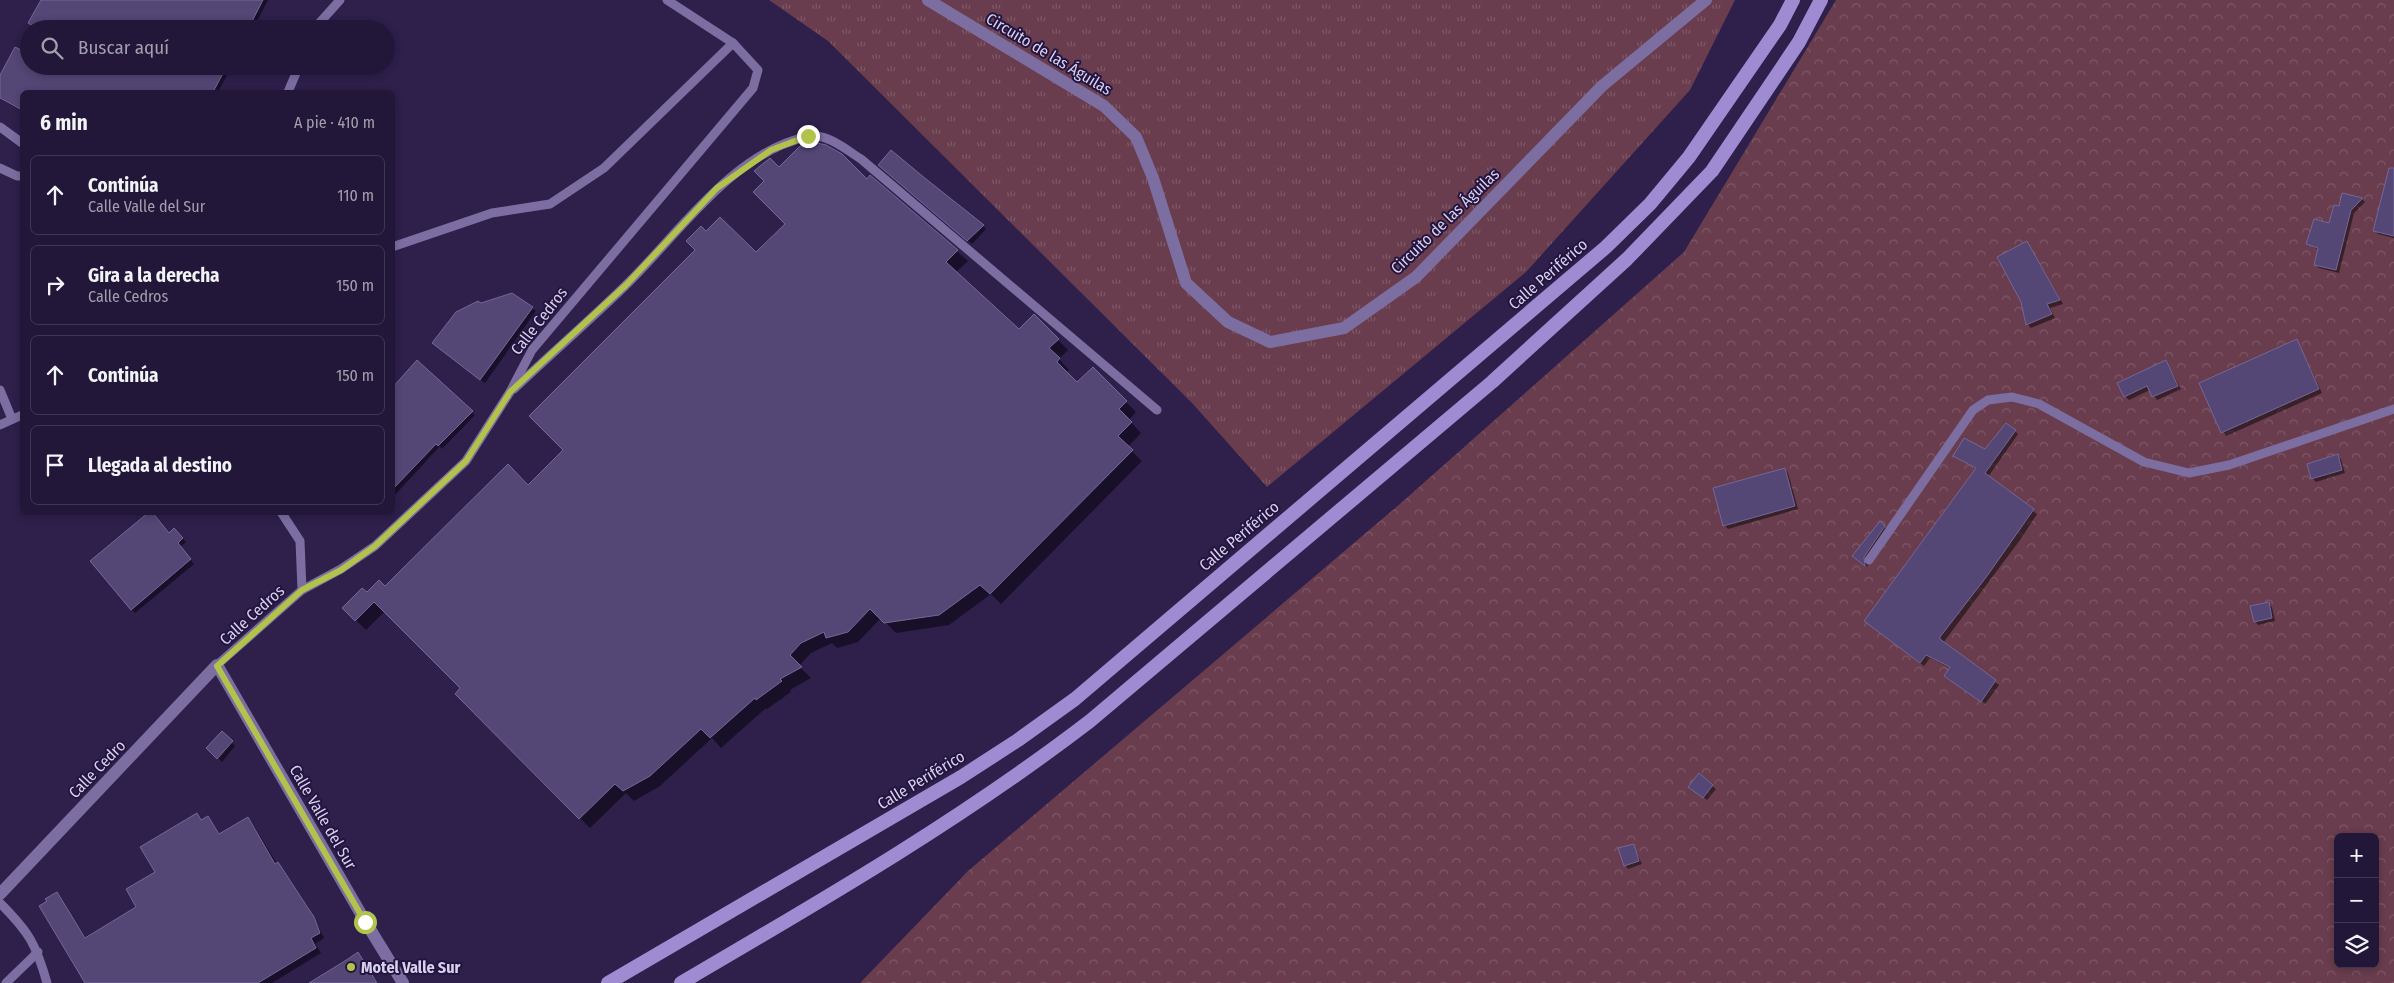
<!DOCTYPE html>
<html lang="es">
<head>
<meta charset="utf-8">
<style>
	:root { --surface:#221738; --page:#2a2040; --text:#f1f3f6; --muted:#a29fae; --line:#3f3653 }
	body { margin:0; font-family:"Fira Sans Condensed",sans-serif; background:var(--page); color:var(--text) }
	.controls { position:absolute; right:15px; bottom:15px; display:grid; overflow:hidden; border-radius:8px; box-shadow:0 2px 8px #0003 }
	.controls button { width:45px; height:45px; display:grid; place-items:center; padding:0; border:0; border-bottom:1px solid var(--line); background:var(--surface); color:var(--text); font:25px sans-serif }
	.stop { position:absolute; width:15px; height:15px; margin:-11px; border:4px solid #b2c34c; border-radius:50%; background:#fff }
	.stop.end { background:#b2c34c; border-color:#fff; box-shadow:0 1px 5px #0008 }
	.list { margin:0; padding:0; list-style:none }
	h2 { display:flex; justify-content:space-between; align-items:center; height:65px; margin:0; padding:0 20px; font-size:21px }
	h2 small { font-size:16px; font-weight:400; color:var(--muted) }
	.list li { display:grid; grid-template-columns:32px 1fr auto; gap:15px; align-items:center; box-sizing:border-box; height:80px; margin:0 10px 10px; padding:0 10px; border:1px solid var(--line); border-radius:8px }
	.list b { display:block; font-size:19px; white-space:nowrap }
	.list p { margin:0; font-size:16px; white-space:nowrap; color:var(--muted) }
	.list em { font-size:16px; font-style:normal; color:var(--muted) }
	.icon { flex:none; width:28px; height:28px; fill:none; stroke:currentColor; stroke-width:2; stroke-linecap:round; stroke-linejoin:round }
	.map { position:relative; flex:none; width:2394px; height:983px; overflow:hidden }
	.search { position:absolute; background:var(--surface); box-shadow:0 2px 8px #0003; left:20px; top:20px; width:375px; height:55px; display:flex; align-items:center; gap:12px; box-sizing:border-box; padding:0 18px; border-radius:28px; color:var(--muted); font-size:19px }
	.panel { position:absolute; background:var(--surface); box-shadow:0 2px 8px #0003; left:20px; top:90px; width:375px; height:425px; border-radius:8px }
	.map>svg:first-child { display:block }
</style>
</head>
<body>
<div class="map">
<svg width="2394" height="983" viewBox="0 0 2394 983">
	<defs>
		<pattern id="grass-tufts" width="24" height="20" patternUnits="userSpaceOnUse" patternTransform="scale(1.25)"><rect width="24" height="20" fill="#693d4d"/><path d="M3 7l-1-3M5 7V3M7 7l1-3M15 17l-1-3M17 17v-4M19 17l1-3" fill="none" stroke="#7e5867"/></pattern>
		<pattern id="forest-crowns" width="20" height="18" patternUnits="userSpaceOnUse" patternTransform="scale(1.25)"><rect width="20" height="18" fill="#693d4d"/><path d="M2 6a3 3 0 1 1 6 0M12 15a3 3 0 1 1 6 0" fill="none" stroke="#7e5867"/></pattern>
	</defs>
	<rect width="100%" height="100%" fill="#2e1f4b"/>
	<!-- grass -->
	<polygon fill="url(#grass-tufts)" points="769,0 1735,0 1690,90 1526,272 1267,487 1193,404 828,41"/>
	<!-- forest -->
	<path fill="url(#forest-crowns)" fill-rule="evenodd" d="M1836,0h558v983h-1534l108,-112 433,-368 283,-251zM2338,837h37v127h-37z"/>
	<!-- shadow -->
	<g fill="#0007">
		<polygon points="42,0 268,0 253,29 33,29 29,23"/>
		<polygon points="29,36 29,66 232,66 218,92 22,92 22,111 0,99 0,77 21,51"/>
		<polygon points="239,66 251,66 248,72"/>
		<polygon points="891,151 983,226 986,229 972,244 883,169"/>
		<polygon points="779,168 867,181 870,177 968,261 955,273 1019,331 1035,317 1068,350 1059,359 1069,370 1066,373 1077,384 1093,369 1136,412 1129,420 1141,433 1128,447 1142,461 1001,604 991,594 949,625 896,633 881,618 858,642 837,648 832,643 811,653 799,666 811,678 790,690 791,692 767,709 766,708 721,748 712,738 660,786 634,801 626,793 590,828 456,694 461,688 385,611 366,630 344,608 367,594 385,588 528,486 564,450 706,232 756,254 786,224"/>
		<polygon points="2394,194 2394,238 2378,234 2375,231"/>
		<polygon points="2362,199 2365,202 2354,213 2339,273 2319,268 2315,264 2319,250 2308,244 2330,224 2340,207"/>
		<polygon points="2027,242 2063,304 2050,308 2055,318 2031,328 2027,324"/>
		<polygon points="512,294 536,311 485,383 437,346 480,305"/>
		<polygon points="2297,340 2322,393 2226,436 2200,384"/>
		<polygon points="2166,361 2181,389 2157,400 2150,390 2129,400 2125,396 2119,383"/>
		<polygon points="417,362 475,415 442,449 440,446 392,498 392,389"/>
		<polygon points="2015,431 2018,434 1988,477 2037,514 2020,540 1943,643 1999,685 1985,704 1949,679 1950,668 1930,658 1924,666 1865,621 1976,469 1955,456 1986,451"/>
		<polygon points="2337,456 2341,459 2345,473 2316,482 2312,478"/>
		<polygon points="1785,469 1788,473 1798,509 1728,529 1724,525"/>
		<polygon points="1884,527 1888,530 1867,561 1868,567 1858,559"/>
		<polygon points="178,533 186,542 180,547 194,564 135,613 131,609 169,534"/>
		<polygon points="2269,604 2272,607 2275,621 2258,625 2255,621"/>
		<polygon points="222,732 235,746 222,762 207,748"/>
		<polygon points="1699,775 1716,789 1707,800 1694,790"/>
		<polygon points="197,815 203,821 208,817 220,834 248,818 253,824 277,864 283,869 309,908 324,938 315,944 321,953 272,983 84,983 86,982 57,894 86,938 138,907 156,872"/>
		<polygon points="1633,845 1642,864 1628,869 1625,865"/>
		<polygon points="358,954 378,983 312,983"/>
	</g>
	<!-- building -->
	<g fill="#544675" stroke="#756798">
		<polygon points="41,0 263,0 248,29 38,29 28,23"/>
		<polygon points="15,47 29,54 29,66 227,66 213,92 22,92 22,110 0,98 0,75"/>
		<polygon points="813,142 826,145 842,154 867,179 870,175 958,250 946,262 1019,329 1034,314 1059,339 1049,348 1060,358 1057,362 1077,382 1093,367 1127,401 1119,409 1132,422 1118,436 1133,450 990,594 980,585 939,615 884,623 870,609 848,632 826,638 824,632 801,643 790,655 802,667 780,679 782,681 756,700 755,698 710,738 701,729 650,776 623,791 615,784 579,819 455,694 460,688 374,602 355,621 342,608 362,588 367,592 379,580 385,586 508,464 528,485 563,450 529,416 695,250 686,241 701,226 706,231 720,217 756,252 785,224 753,192 764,181 754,171 770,158 779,167 800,146"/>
		<polygon points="891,150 926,179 984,225 967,241 878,165"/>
		<polygon points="2389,168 2394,168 2394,236 2373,231"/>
		<polygon points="2342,193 2363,198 2351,210 2336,270 2314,265 2318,248 2306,244 2314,219 2329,223 2334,205 2339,206"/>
		<polygon points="2027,241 2060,300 2047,304 2052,314 2026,325 2021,302 1997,257"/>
		<polygon points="512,293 533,307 480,380 432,343 456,312 478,301 481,303"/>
		<polygon points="2297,339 2319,389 2221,433 2199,383"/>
		<polygon points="417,360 473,411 438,446 436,444 392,490 392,388"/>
		<polygon points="2166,360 2178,386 2152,397 2147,386 2124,397 2117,383"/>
		<polygon points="2006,423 2016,430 1985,473 2034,509 1987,576 1940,637 1940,639 1996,680 1981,702 1944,676 1950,667 1926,655 1920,663 1864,621 1976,468 1953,456 1964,438 1985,449"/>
		<polygon points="2338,454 2342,470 2311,479 2307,464"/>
		<polygon points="1785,468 1795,506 1723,526 1713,488"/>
		<polygon points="149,512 152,512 169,533 174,528 183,538 178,543 191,559 131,610 90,561"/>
		<polygon points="1880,521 1885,526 1864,557 1865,566 1852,556"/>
		<polygon points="2269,602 2272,618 2254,622 2250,606"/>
		<polygon points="222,731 233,741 217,759 206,748"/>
		<polygon points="1699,773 1713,785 1703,798 1688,787"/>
		<polygon points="197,813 201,820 208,816 219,834 248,817 275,864 278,862 314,917 320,933 311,938 316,948 258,983 85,983 39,906 47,901 45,899 57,892 85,938 136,907 126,889 155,872 140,847"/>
		<polygon points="1634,844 1639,861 1624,866 1618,848"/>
		<polygon points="358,952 377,983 309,983 348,959"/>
	</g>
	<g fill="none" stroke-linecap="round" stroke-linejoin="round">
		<!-- service -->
		<g stroke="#7c6ea1" stroke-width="9">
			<polyline points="314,29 340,0"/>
			<polyline points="288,92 299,66"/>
			<polyline points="0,127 22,143"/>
			<polyline points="0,168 17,176 22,176"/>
			<polyline points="392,247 492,213 550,204 604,168 733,43"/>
			<path d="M514,389c37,-35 75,-68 111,-103 52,-50 107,-133 181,-149 20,-5 39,12 55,22l296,251"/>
			<polyline points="0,390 12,419"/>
			<polyline points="0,425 22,415"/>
			<polyline points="281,512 300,541 302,590"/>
			<polyline points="1869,560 1973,410 1988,400 2012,397 2039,404 2144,462 2189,473 2229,465 2394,409"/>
			<polyline points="217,665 302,590 341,569 375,546 466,461 510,392 532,350 753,88 758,70 733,43 667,0"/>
			<path d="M0,903c29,29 36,41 47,80"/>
			<polyline points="6,983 38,952"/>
		</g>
		<!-- minor -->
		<polyline stroke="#7c6ea1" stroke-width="12" points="928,0 1104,106 1136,137 1153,178 1186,283 1228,322 1270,342 1344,328 1416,277 1602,86 1706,0"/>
		<!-- tertiary -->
		<polyline stroke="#7c6ea1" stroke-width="12" points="0,894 217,665 365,921 403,983"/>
		<!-- trunk -->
		<g stroke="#9e8bd1" stroke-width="14">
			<polyline points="608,983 961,777 1018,740 1075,699 1606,247 1650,204 1689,157 1780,25 1793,0"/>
			<path d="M681,983c140,-82 280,-163 409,-262l402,-339 135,-123 85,-88 87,-129 22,-42"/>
		</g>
	</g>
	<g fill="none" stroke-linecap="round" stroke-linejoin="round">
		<!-- route -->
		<polyline stroke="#b2c34c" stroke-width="6" points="365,922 217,666 302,590 341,570 375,546 466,461 510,392 626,285 717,188 771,150 808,136"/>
	</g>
	<!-- markers -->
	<circle fill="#b2c34c" stroke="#241540" stroke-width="2" cx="351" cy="967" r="5"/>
	<g text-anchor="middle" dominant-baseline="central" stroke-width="4" stroke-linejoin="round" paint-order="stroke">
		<!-- street labels -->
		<g font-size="16" fill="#d8d1ee" stroke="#241540">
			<text transform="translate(1049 54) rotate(31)">Circuito de las Águilas</text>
			<text transform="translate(1445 221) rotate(-44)">Circuito de las Águilas</text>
			<text transform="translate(1548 274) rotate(-41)">Calle Periférico</text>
			<text transform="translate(539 321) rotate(-52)">Calle Cedros</text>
			<text transform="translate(1239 536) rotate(-40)">Calle Periférico</text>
			<text transform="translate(252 615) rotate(-42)">Calle Cedros</text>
			<text transform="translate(97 769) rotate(-46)">Calle Cedro</text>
			<text transform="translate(921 780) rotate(-31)">Calle Periférico</text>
			<text transform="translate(323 817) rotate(60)">Calle Valle del Sur</text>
		</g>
		<!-- poi labels -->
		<g font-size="16" font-weight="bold" fill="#d8d1ee" stroke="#241540" text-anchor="start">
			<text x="361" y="967">Motel Valle Sur</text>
		</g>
	</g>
</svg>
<div class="controls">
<button>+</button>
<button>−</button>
<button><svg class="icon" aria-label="layers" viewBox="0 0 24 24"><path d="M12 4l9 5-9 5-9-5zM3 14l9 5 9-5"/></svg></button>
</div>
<div class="stop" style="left:365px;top:922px"></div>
<div class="stop end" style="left:808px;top:136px"></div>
<div class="search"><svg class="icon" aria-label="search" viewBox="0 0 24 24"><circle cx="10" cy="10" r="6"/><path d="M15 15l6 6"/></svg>Buscar aquí</div>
<section class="panel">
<h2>6 min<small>A pie · 410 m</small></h2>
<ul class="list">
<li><svg class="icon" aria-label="ahead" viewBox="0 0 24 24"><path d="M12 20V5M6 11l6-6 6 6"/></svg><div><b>Continúa</b><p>Calle Valle del Sur</p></div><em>110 m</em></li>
<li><svg class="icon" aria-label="right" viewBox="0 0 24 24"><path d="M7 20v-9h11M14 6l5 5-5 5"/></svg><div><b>Gira a la derecha</b><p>Calle Cedros</p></div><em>150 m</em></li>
<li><svg class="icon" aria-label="ahead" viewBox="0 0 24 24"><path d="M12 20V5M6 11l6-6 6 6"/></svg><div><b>Continúa</b></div><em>150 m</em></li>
<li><svg class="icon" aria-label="arrive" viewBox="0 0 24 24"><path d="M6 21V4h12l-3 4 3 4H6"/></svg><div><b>Llegada al destino</b></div></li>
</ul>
</section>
</div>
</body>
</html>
